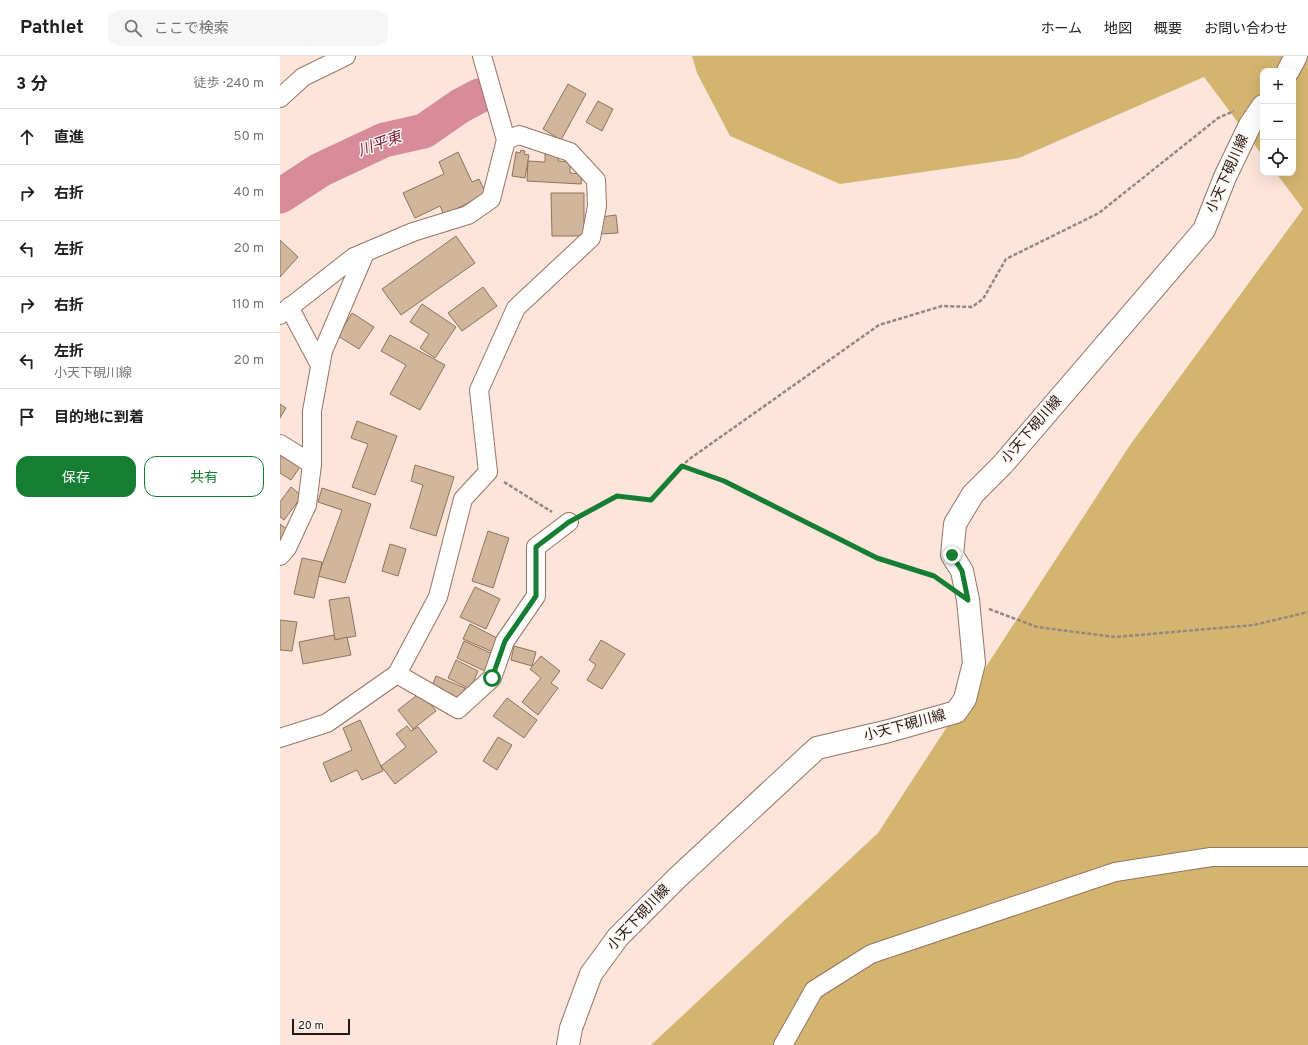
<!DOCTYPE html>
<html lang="ja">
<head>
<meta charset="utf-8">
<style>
	:root { --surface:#fff; --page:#f6f6f6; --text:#202124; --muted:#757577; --line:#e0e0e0; --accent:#167e32 }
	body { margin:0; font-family:Overpass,"Noto Sans JP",sans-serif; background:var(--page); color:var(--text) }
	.controls { position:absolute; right:12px; top:12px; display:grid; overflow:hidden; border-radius:8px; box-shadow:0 4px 16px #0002 }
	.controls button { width:36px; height:36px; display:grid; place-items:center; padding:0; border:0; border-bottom:1px solid var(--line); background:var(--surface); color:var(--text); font:20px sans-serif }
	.scale { position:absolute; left:12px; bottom:10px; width:58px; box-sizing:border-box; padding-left:4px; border:2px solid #231610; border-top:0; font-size:11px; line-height:14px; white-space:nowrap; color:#231610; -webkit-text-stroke:3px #fef6f3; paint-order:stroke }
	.stop { position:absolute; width:12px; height:12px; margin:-9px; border:3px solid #167e32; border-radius:50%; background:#fff }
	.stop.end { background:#167e32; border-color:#fff; box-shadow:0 1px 4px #0008 }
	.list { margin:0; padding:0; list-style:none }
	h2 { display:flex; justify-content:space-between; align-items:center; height:52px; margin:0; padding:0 16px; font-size:17px }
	h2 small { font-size:13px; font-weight:400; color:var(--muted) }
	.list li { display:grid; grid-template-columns:26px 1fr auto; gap:12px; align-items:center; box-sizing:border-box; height:56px; padding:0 16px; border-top:1px solid var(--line) }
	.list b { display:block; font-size:15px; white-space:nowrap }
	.list p { margin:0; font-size:13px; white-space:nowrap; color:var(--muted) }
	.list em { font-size:13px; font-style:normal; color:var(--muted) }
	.actions { display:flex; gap:8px; padding:12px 16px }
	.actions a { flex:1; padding:9px 0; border:1px solid var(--accent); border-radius:12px; text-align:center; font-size:14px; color:var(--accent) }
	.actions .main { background:var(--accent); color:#fff }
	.icon { flex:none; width:22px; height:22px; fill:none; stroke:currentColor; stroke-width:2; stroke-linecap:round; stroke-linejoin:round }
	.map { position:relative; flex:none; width:1028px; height:989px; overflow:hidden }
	header { display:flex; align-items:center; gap:24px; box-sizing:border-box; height:56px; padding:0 20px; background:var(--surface); border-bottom:1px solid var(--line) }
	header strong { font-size:19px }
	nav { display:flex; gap:22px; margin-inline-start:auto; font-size:14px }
	.search { width:280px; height:36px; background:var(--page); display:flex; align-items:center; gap:10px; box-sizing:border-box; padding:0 14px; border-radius:12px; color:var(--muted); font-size:15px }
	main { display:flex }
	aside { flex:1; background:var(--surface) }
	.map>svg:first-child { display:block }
</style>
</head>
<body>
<header>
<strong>Pathlet</strong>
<div class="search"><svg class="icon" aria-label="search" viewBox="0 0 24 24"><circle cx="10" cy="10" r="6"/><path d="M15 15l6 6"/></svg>ここで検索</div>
<nav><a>ホーム</a><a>地図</a><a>概要</a><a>お問い合わせ</a></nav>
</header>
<main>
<aside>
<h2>3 分<small>徒歩 · 240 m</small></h2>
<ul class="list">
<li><svg class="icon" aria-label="ahead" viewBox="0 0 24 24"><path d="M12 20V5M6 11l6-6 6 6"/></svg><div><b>直進</b></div><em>50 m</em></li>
<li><svg class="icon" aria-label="right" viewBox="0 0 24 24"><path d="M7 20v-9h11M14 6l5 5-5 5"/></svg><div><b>右折</b></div><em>40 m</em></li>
<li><svg class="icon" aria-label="left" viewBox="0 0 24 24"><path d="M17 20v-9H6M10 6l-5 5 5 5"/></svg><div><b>左折</b></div><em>20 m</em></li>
<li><svg class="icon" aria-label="right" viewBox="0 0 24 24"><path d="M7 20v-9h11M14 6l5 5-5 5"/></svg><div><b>右折</b></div><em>110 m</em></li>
<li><svg class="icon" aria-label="left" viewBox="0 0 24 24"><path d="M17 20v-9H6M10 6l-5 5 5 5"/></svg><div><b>左折</b><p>小天下硯川線</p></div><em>20 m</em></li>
<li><svg class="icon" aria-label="arrive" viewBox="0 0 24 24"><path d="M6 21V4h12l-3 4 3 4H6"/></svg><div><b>目的地に到着</b></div></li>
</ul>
<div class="actions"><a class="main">保存</a><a>共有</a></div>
</aside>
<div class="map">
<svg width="1028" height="989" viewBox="0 0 1028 989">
	<rect width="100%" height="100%" fill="#fde5db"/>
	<!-- forest -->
	<polygon fill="#d4b56f" points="412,0 1028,0 1028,989 371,989 598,777 850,389 1023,153 996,117 1013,117 1013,15 983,15 983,100 924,21 739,102 560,128 450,80 417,17"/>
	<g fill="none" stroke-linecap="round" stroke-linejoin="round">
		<!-- river -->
		<polyline stroke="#d88b9a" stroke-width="35" points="0,140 40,114 104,84 144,75 180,50 199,40"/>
	</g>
	<!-- building -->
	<g fill="#d2b69b" stroke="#8e745b">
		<polygon points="288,28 306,38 281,84 263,73"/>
		<polygon points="318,45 333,53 322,75 306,66"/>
		<polygon points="241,94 245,95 244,98 249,99 245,122 232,120 236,96 240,97"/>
		<polygon points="178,96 192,126 199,123 206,138 164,159 160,150 135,162 123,137 164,118 159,106"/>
		<polygon points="265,97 279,97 278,105 290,106 290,117 302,118 301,128 247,125 248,105 265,106"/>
		<polygon points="271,137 304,137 304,180 272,180"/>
		<polygon points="336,159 338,177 321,178 320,161"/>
		<polygon points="176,180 195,207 121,259 102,233"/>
		<polygon points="0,184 18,201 0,221"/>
		<polygon points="203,231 217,250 182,275 168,257"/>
		<polygon points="142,248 176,271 155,302 140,292 149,278 130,266"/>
		<polygon points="72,257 94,271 79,293 58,280"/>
		<polygon points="110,279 165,309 140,354 110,338 126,309 101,295"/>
		<polygon points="0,348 6,352 0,362"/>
		<polygon points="77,365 117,380 95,439 72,431 88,388 71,382"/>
		<polygon points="0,397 22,408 11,424 0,417"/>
		<polygon points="135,409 174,421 156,480 130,472 143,429 131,425"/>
		<polygon points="11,431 22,440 4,464 0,461 0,446"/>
		<polygon points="42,432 91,448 65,527 38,520 62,454 38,446"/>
		<polygon points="0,468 11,476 0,493"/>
		<polygon points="208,475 229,482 213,532 192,525"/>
		<polygon points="110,488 126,493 118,520 102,515"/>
		<polygon points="22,502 42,506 34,542 14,538"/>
		<polygon points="195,531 220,543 206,573 180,561"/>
		<polygon points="69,541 76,580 55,584 49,544"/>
		<polygon points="0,564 17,566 12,595 0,594"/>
		<polygon points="190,568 219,583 213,596 183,583"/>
		<polygon points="54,579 55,584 67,581 71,599 23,608 19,586"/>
		<polygon points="321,584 345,598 322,633 307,624 316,609 309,604"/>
		<polygon points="184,585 215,599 207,616 177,602"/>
		<polygon points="234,590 256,596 252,610 231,604"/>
		<polygon points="261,600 280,615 271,627 278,632 258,659 242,646 261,622 250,613"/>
		<polygon points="176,604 198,615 190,633 168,622"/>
		<polygon points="156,620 185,632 178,647 150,635"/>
		<polygon points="141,636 156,655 133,673 118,654"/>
		<polygon points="227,642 257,664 244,682 213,660"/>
		<polygon points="80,664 103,715 82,724 77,714 51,726 43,707 72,694 63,672"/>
		<polygon points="127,670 131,675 138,671 157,696 115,728 101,710 126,691 116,678"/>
		<polygon points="218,681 232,689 217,714 203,705"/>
	</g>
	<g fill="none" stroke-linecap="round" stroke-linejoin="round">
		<defs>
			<g id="minor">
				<polyline points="0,42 23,21 66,0"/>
				<polyline points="9,251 40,309"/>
				<polyline points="0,259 74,201 133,176 188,159 211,143 226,84 202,0"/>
				<polyline points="0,388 32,408 27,449 7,492 0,500"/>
				<polyline points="32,408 32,355 43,295 85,197"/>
				<polyline points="117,618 178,653 212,622 225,585 256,540 256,491 289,466"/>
				<polyline points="0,682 47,667 117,618 158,541 183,443 208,416 199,334 236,252 311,182 317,150 316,124 290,96 239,79 226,84"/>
				<polyline points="503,989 534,934 591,898 835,816 931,801 1028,801"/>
			</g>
			<g id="secondary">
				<polyline points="1008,15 1016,0"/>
				<polyline points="288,989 291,972 311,918 338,881 396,823 537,692 609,675 676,656 685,643 694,607 688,544 682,515 672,499 675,468 693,438 723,408 924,174 945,121 970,69 983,50"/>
			</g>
		</defs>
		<!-- minor casing -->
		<use href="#minor" stroke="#967464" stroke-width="20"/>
		<!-- secondary casing -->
		<use href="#secondary" stroke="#967464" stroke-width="24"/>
		<!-- path -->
		<g stroke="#98857d" stroke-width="2.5" stroke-dasharray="4 2" stroke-linecap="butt">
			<polyline points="403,410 444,425 597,502 654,520 663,527"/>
			<polyline points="224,426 272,456"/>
			<polyline points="306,457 337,440 371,444 408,404 599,269 662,250 692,251 703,243 726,203 819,157 938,62 954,55"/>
			<polyline points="709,553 757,571 835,581 974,569 1028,556"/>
		</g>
		<!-- minor -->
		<use href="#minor" stroke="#fff" stroke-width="18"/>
		<!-- secondary -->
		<use href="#secondary" stroke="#fff" stroke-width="22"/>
	</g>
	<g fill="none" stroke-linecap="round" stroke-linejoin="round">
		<!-- route -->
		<polyline stroke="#167e32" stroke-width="5" points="212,622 225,585 256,540 256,491 289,466 337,440 371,444 402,410 444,425 597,502 654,520 688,544 682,515 672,499"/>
	</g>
	<g text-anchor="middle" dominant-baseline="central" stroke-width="3" stroke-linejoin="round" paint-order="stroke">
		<!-- street labels -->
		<g font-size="14" fill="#231610" stroke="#fef6f3">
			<text transform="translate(948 118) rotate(-66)">小天下硯川線</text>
			<text transform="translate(752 374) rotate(-49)">小天下硯川線</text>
			<text transform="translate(625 670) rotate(-15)">小天下硯川線</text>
			<text transform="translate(359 862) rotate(-47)">小天下硯川線</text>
		</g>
		<!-- water labels -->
		<g font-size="15" font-style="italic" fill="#781c39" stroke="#fef6f3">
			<text transform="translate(100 89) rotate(-20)">川平東</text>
		</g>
	</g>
</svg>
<div class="controls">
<button>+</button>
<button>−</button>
<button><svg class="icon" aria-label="locate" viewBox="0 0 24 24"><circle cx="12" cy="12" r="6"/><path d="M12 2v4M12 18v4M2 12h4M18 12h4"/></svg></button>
</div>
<div class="scale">20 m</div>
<div class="stop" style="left:212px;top:622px"></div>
<div class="stop end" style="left:672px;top:499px"></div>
</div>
</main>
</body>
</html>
